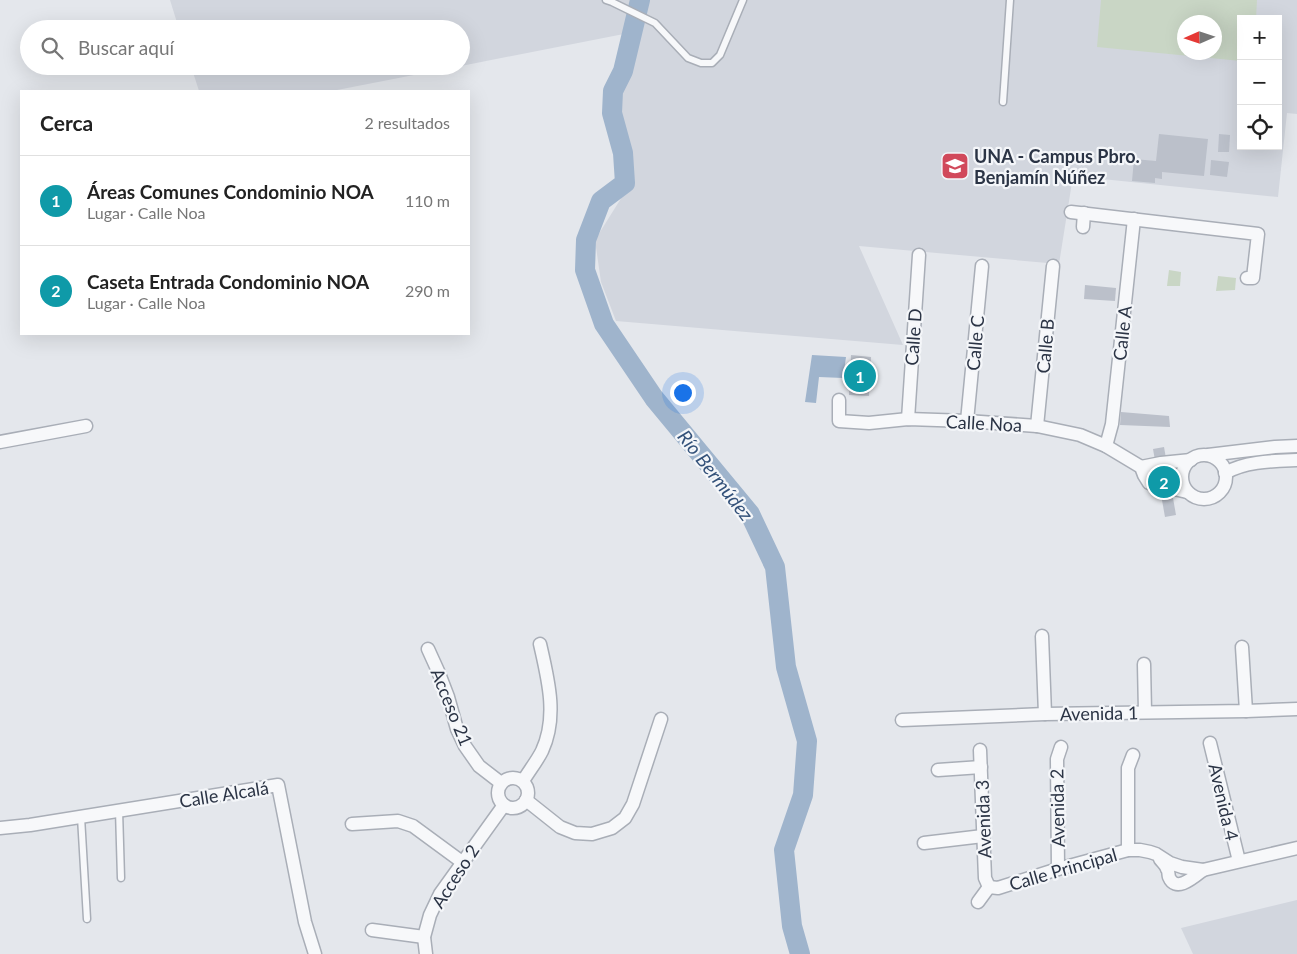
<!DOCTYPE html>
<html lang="es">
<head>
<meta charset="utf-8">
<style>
	:root { --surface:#fff; --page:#f2f2f2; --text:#222; --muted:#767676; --line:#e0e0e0; --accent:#d93025 }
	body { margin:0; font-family:Lato,sans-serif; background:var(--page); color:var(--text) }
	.controls { position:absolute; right:15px; top:15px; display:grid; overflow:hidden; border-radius:0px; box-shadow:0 5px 20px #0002 }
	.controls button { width:45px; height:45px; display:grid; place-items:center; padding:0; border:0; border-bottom:1px solid var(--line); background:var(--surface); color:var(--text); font:25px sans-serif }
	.compass { position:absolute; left:1177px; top:15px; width:45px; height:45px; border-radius:50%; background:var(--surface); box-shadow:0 5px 20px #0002; rotate:267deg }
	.you { position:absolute; left:682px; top:392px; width:18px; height:18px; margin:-12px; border:4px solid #fff; border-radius:50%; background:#1a73e8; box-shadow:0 0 0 8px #1a73e833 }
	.badge { display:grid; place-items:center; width:32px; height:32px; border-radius:50%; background:var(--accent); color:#fff; font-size:16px; font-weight:700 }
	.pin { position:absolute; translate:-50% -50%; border:2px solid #fff; box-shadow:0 1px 5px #0006 }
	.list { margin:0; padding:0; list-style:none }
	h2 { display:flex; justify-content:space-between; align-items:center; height:65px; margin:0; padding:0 20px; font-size:21px }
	h2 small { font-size:16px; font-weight:400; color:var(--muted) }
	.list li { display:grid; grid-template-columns:32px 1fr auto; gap:15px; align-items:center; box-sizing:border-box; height:90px; padding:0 20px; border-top:1px solid var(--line) }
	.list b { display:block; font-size:19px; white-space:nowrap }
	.list p { margin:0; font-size:16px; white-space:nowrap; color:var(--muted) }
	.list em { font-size:16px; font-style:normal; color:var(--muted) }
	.icon { flex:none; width:28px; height:28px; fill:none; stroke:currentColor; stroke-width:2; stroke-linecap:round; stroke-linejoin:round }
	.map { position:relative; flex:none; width:1297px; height:954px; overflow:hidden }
	.search { position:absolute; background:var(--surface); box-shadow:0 5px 20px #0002; left:20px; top:20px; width:450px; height:55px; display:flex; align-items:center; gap:12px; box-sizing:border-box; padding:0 18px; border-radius:28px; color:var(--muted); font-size:19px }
	.panel { position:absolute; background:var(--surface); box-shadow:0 5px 20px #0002; left:20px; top:90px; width:450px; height:245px; border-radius:0px }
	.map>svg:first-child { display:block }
</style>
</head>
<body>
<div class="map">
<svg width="1297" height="954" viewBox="0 0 1297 954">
	<rect width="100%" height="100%" fill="#e4e7ec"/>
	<!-- built -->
	<g fill="#d2d6de" fill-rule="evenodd">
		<path d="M170,0h1127v114l-10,-1 -9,84 -205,-21 -14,88 -200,-18 44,99 -287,-24 -15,-39 -6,-42 35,-56 -3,-29 -10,-43 2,-19 13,-22 7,-40 -178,35v-37h-282zM1241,19h37v127h-37zM1184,22h30v30h-30z"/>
		<polygon points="191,66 460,66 332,91 199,91"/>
		<polygon points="1297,900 1297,954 1193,954 1181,928"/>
	</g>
	<!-- green -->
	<g fill="#c9d6c5" fill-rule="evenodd">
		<path d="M1101,0h156l-1,19h-15v42l-144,-14zM1184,22h30v30h-30z"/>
		<polygon points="1169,270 1181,272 1180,286 1167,286"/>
		<polygon points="1218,276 1236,278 1235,290 1216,291"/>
	</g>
	<!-- water -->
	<polygon fill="#9fb4cc" points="812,355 846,357 843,378 819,377 816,403 805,402"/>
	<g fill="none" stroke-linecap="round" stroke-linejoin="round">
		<!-- river -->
		<polyline stroke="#9fb4cc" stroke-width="20" points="640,0 623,71 613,91 612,113 623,153 625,183 601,201 586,240 585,270 604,324 654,398 750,514 775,567 786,667 807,741 803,795 784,850 792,926 800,954"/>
	</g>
	<!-- building -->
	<g fill="#bbc0ca">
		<polygon points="1159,134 1208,139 1204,176 1162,172 1162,179 1155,178 1155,183 1132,181 1134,159 1156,161"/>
		<polygon points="1219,134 1230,135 1229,152 1218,152"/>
		<polygon points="1211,160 1229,162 1227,177 1210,175"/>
		<polygon points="1085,285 1116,288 1115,301 1084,299"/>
		<polygon points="851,355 871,357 869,396 849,395"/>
		<polygon points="1121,412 1169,416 1170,427 1120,425"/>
		<polygon points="1164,447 1176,515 1165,517 1153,449"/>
	</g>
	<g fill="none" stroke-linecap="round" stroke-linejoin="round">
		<defs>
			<g id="lane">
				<polyline points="606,0 612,2 655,23 688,58 701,63 712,63 720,55 743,0"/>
				<polyline points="1003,102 1010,0"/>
				<polyline points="119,810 121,878"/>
				<polyline points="81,817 87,919"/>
			</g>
			<g id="street">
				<polyline points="1071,212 1258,234 1253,278 1247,278"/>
				<polyline points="1083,227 1084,213"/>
				<polyline points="839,400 839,421 869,423 908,419 967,421 1037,426 1080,435 1106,446 1141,467 1144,475 1149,483 1187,492"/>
				<polyline points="908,419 919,255"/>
				<polyline points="967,421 982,266"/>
				<polyline points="1037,426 1053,266"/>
				<polyline points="0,442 86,426"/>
				<polyline points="1106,446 1112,424 1134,219"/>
				<polyline points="1208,455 1275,447 1297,446"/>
				<circle cx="1204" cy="477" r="22"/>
				<polyline points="1141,467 1161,463 1191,460"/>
				<path d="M1225,473c21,-12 48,-12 72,-13"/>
				<polyline points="1042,636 1045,714"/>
				<polyline points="1242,647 1246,711"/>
				<polyline points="428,649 438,671 448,697 457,729 465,746 479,766 501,783"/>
				<polyline points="1144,664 1145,712"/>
				<polyline points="902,720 1045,714 1246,711 1297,709"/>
				<polyline points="1210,743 1239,861"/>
				<polyline points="980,750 985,878 989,887"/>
				<polyline points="938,770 981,767"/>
				<circle cx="513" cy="793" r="15"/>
				<path d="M523,781c6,-10 14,-20 19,-30 16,-34 6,-72 -2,-107"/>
				<polyline points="526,800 560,827 575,833 592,834 612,828 625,818 633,804 661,719"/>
				<polyline points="352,824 398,821 413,826 462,862"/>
				<polyline points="0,828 30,825 278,785 305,922 315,954"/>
				<polyline points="924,843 983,836"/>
				<polyline points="1128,850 1128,768 1133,755"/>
				<path d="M1160,859c2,3 6,6 7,10 2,2 1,5 2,8 7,17 26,-1 34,-7"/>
				<polyline points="1058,869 1057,759 1061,747"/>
				<polyline points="989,887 998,888 1058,869 1128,850 1140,850 1150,852 1156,854 1170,863 1182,867 1203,870 1297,848"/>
				<polyline points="978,902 989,887"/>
				<polyline points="372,930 424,937"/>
				<polyline points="426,954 424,937 430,915 440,894 504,805"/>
			</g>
		</defs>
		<!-- lane casing -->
		<use href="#lane" stroke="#a9aeb7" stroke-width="9"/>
		<!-- street casing -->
		<use href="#street" stroke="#a9aeb7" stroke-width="15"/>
		<!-- lane -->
		<use href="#lane" stroke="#f7f8fa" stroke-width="6"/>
		<!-- street -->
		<use href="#street" stroke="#f7f8fa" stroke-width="12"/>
	</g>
	<!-- icons -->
	<defs>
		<symbol id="university-square" viewBox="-11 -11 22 22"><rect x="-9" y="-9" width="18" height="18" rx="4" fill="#d1495b" stroke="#f4f6f9"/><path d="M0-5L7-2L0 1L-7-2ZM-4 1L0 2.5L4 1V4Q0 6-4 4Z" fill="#fff"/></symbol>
	</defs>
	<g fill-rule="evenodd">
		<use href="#university-square" x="939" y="150" width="32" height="32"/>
	</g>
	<g text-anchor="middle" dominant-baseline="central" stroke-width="4.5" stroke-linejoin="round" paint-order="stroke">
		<!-- poi labels -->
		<g font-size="18" font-weight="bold" fill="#2b3445" stroke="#f4f6f9" text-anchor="start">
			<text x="974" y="156">UNA - Campus Pbro.<tspan x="974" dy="21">Benjamín Núñez</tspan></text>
		</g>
		<!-- street labels -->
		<g font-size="18" fill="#2b3445" stroke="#f4f6f9">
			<text transform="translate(1122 333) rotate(-84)">Calle A</text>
			<text transform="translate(913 337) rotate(-86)">Calle D</text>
			<text transform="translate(975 343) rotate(-85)">Calle C</text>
			<text transform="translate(1045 346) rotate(-85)">Calle B</text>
			<text transform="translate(984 423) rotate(3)">Calle Noa</text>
			<text transform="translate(452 707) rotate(68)">Acceso 21</text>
			<text transform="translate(1099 713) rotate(-1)">Avenida 1</text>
			<text transform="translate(224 794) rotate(-9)">Calle Alcalá</text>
			<text transform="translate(1224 802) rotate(77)">Avenida 4</text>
			<text transform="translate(1057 808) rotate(-91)">Avenida 2</text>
			<text transform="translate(983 819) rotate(-92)">Avenida 3</text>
			<text transform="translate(1063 869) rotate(-16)">Calle Principal</text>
			<text transform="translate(455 876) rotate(-57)">Acceso 2</text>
		</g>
		<!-- water labels -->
		<g font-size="19" font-style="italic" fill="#34527a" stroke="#f4f6f9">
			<text transform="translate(716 475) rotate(52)">Río Bermúdez</text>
		</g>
	</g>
</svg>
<div class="controls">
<button>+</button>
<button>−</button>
<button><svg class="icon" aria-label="locate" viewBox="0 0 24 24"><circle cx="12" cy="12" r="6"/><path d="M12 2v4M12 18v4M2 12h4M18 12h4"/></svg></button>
</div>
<svg class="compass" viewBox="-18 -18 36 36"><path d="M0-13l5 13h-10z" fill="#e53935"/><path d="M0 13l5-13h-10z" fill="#767676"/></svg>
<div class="you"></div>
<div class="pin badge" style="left:860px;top:376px;background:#0f9aa8">1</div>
<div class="pin badge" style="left:1164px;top:482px;background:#0f9aa8">2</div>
<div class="search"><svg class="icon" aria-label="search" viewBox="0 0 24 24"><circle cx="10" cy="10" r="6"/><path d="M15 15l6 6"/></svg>Buscar aquí</div>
<section class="panel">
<h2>Cerca<small>2 resultados</small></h2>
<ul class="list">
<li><span class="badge" style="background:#0f9aa8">1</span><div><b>Áreas Comunes Condominio NOA</b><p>Lugar · Calle Noa</p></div><em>110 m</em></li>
<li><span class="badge" style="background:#0f9aa8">2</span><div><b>Caseta Entrada Condominio NOA</b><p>Lugar · Calle Noa</p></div><em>290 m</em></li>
</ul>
</section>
</div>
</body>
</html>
